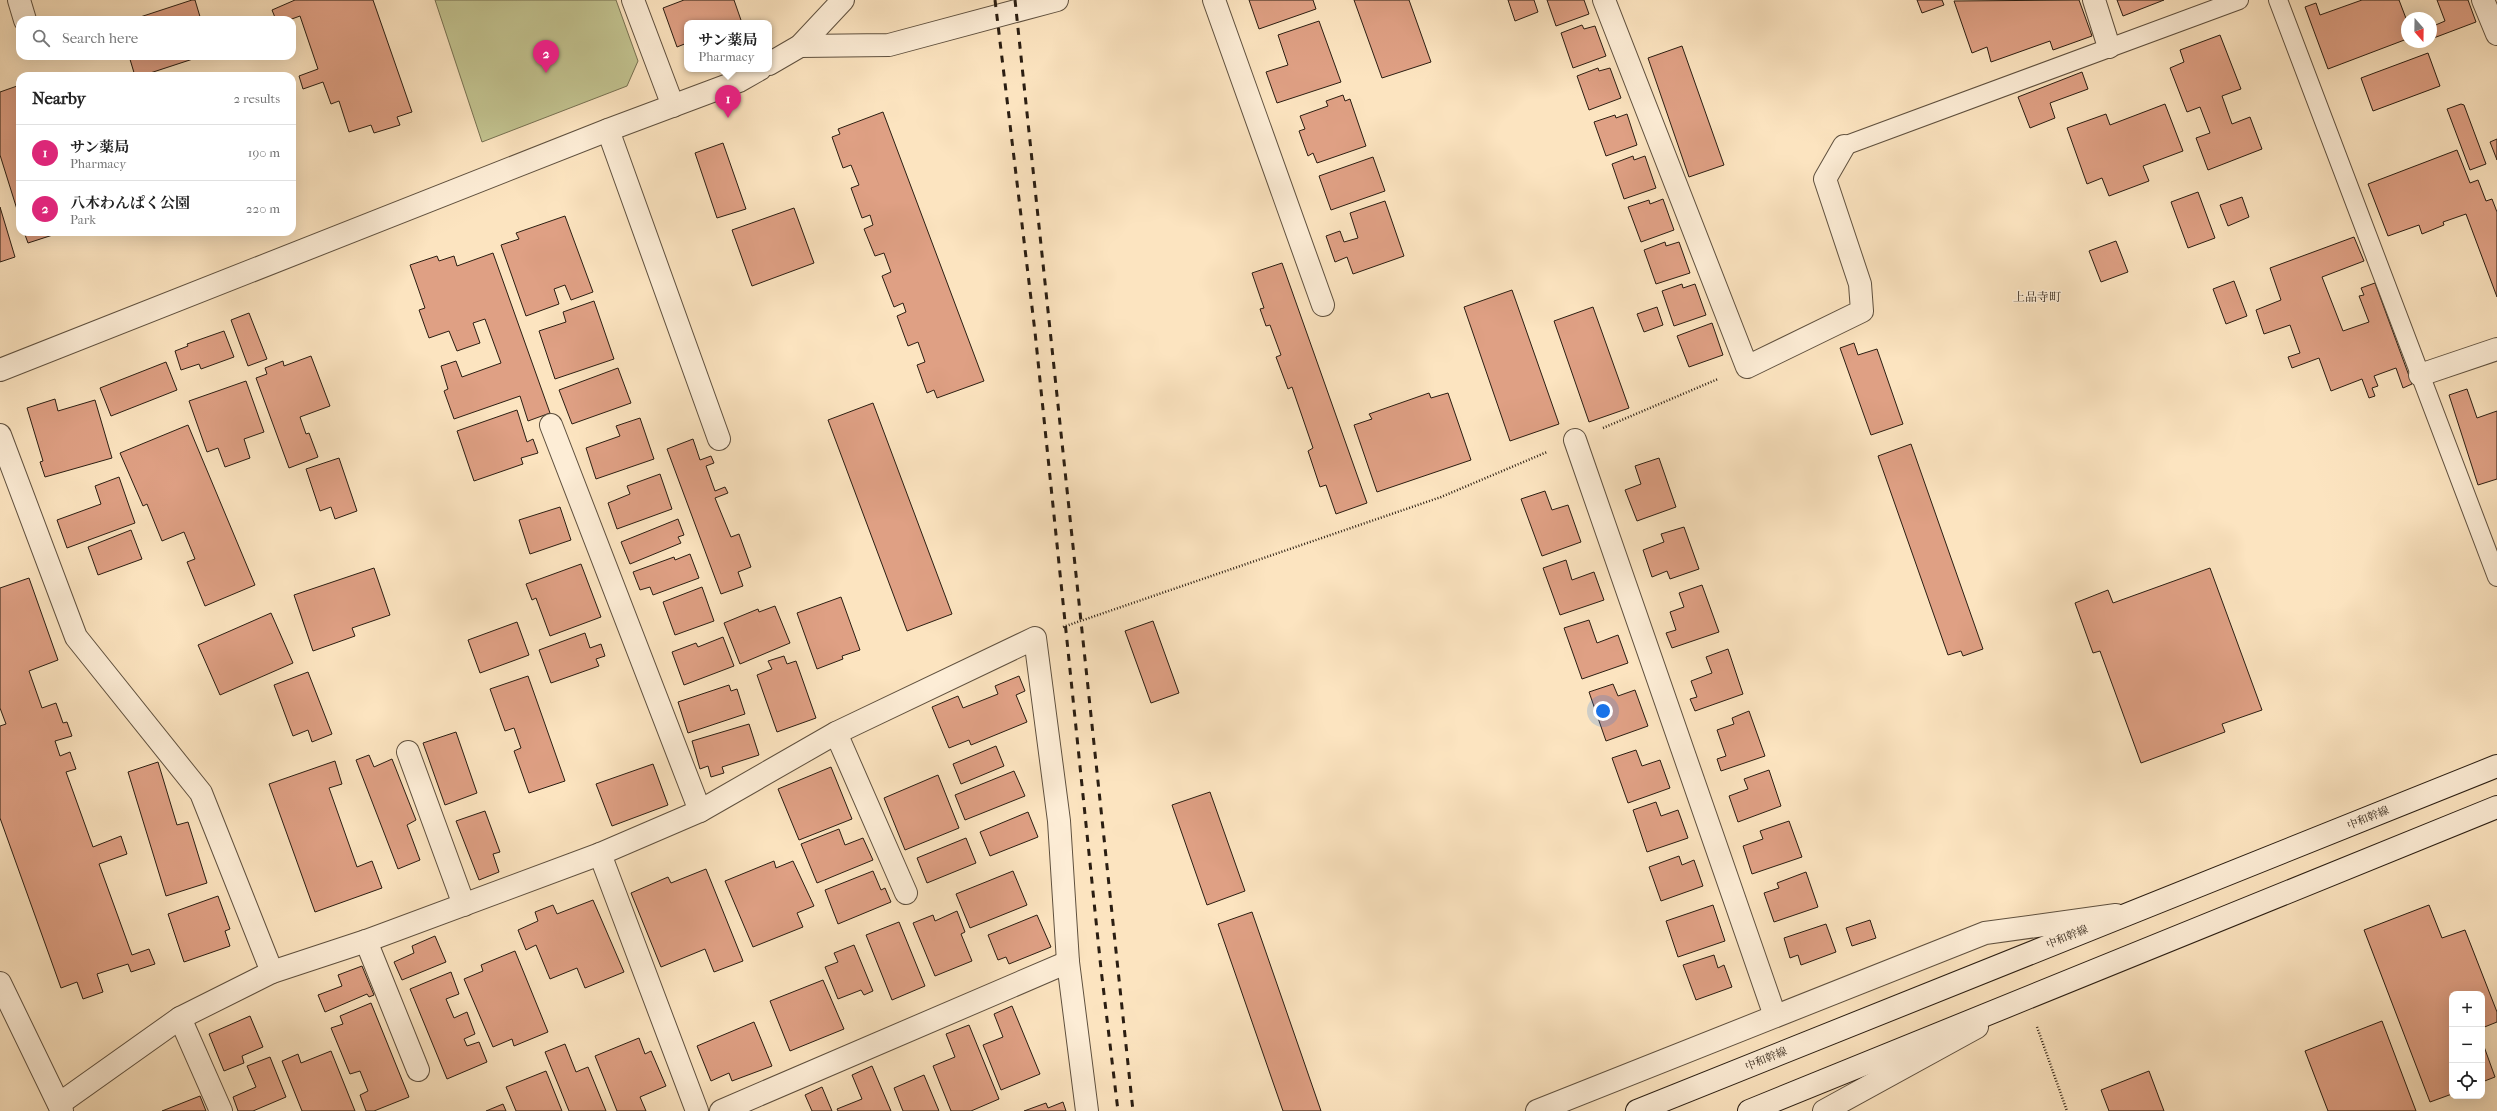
<!DOCTYPE html>
<html lang="en">
<head>
<meta charset="utf-8">
<style>
	:root { --surface:#fff; --page:#f2f2f2; --text:#222; --muted:#767676; --line:#e0e0e0; --accent:#db2777 }
	body { margin:0; font-family:"IM FELL French Canon","Noto Serif JP",serif; background:var(--page); color:var(--text) }
	.controls { position:absolute; right:12px; bottom:12px; display:grid; overflow:hidden; border-radius:8px; box-shadow:0 4px 16px #0002 }
	.controls button { width:36px; height:36px; display:grid; place-items:center; padding:0; border:0; border-bottom:1px solid var(--line); background:var(--surface); color:var(--text); font:20px sans-serif }
	.compass { position:absolute; left:2401px; top:12px; width:36px; height:36px; border-radius:50%; background:var(--surface); box-shadow:0 4px 16px #0002; rotate:160deg }
	.you { position:absolute; left:1603px; top:711px; width:14px; height:14px; margin:-10px; border:3px solid #fff; border-radius:50%; background:#1a73e8; box-shadow:0 0 0 6px #1a73e833 }
	.badge { display:grid; place-items:center; width:26px; height:26px; border-radius:50%; background:var(--accent); color:#fff; font-size:13px; font-weight:700 }
	.pin { position:absolute; translate:-50% -33px; filter:drop-shadow(0 1px 2px #0008) }
	.pin::after { content:''; position:absolute; top:21px; width:14px; height:12px; background:inherit; clip-path:polygon(0 0,100% 0,50% 100%) }
	.popup { position:absolute; left:684px; top:20px; width:88px; height:52px; box-sizing:border-box; display:grid; place-content:center; border-radius:8px; background:var(--surface); filter:drop-shadow(0 1px 3px #0005); font-size:13px; white-space:nowrap; color:var(--muted) }
	.popup b { font-size:15px; color:var(--text) }
	.popup::after { content:''; position:absolute; left:50%; top:100%; margin-left:-8px; border:8px solid transparent; border-top-color:var(--surface) }
	.list { margin:0; padding:0; list-style:none }
	h2 { display:flex; justify-content:space-between; align-items:center; height:52px; margin:0; padding:0 16px; font-size:17px }
	h2 small { font-size:13px; font-weight:400; color:var(--muted) }
	.list li { display:grid; grid-template-columns:26px 1fr auto; gap:12px; align-items:center; box-sizing:border-box; height:56px; padding:0 16px; border-top:1px solid var(--line) }
	.list b { display:block; font-size:15px; white-space:nowrap }
	.list p { margin:0; font-size:13px; white-space:nowrap; color:var(--muted) }
	.list em { font-size:13px; font-style:normal; color:var(--muted) }
	.icon { flex:none; width:22px; height:22px; fill:none; stroke:currentColor; stroke-width:2; stroke-linecap:round; stroke-linejoin:round }
	.map { position:relative; flex:none; width:2497px; height:1111px; overflow:hidden }
	.search { position:absolute; background:var(--surface); box-shadow:0 4px 16px #0002; left:16px; top:16px; width:280px; height:44px; display:flex; align-items:center; gap:10px; box-sizing:border-box; padding:0 14px; border-radius:12px; color:var(--muted); font-size:15px }
	.panel { position:absolute; background:var(--surface); box-shadow:0 4px 16px #0002; left:16px; top:72px; width:280px; height:164px; border-radius:12px }
	.map>svg:first-child { display:block }
</style>
</head>
<body>
<div class="map">
<svg width="2497" height="1111" viewBox="0 0 2497 1111">
	<rect width="100%" height="100%" fill="#fce4c0"/>
	<filter id="stains"><feTurbulence type="fractalNoise" baseFrequency=".005" numOctaves="4"/><feColorMatrix values="0 0 0 0 .2 0 0 0 0 .09 0 0 0 0 .02 0 0 0 .5 -.17"/></filter>
	<radialGradient id="worn" r=".72"><stop offset=".6" stop-color="#630" stop-opacity="0"/><stop offset="1" stop-color="#630" stop-opacity=".3"/></radialGradient>
	<!-- green -->
	<polygon fill="#c2c390" stroke="#767051" points="435,0 616,0 638,61 627,86 482,142"/>
	<!-- building -->
	<g fill="#dfa084" stroke="#2b1e12">
		<polygon points="192,0 195,0 201,20 131,20"/>
		<polygon points="295,0 373,0 412,112 397,117 400,125 374,133 371,125 349,132 339,101 331,104 323,82 303,89 299,76 318,69 300,16 289,20 276,20 272,10"/>
		<polygon points="684,0 734,0 742,23 687,23 687,43 677,47 663,8"/>
		<polygon points="1249,0 1313,0 1316,9 1259,29"/>
		<polygon points="1354,0 1409,0 1431,62 1382,78"/>
		<polygon points="1508,0 1534,0 1538,12 1515,21"/>
		<polygon points="1547,0 1584,0 1589,14 1556,26"/>
		<polygon points="1917,0 1942,0 1944,5 1922,13"/>
		<polygon points="2079,0 2092,36 2053,50 2050,41 1991,62 1987,47 1972,53 1954,1"/>
		<polygon points="2117,0 2164,0 2123,16"/>
		<polygon points="2362,0 2399,0 2407,21 2407,39 2328,69 2305,7 2316,3 2320,15"/>
		<polygon points="2437,0 2468,0 2476,22 2431,39 2431,27 2445,21"/>
		<polygon points="1319,21 1341,82 1277,103 1266,72 1288,65 1278,35"/>
		<polygon points="1582,25 1584,29 1595,26 1606,56 1573,68 1561,33"/>
		<polygon points="2220,35 2241,89 2222,96 2232,124 2250,117 2262,149 2208,170 2196,138 2210,133 2200,107 2187,112 2170,68 2184,62 2180,50"/>
		<polygon points="1682,46 1724,165 1689,177 1648,58"/>
		<polygon points="2428,53 2440,86 2373,111 2361,78"/>
		<polygon points="129,56 202,56 141,76 135,76"/>
		<polygon points="1598,68 1599,71 1610,68 1621,98 1589,110 1577,76"/>
		<polygon points="2082,72 2088,89 2050,103 2055,118 2030,128 2018,97"/>
		<polygon points="20,85 20,219 0,155 0,92"/>
		<polygon points="1343,95 1345,101 1350,99 1366,146 1317,163 1313,153 1308,156 1299,131 1305,129 1300,116 1328,106 1326,101"/>
		<polygon points="2165,104 2183,151 2143,166 2149,181 2109,196 2102,178 2087,184 2067,128 2106,114 2110,125"/>
		<polygon points="2461,104 2464,105 2486,164 2470,170 2447,109"/>
		<polygon points="883,112 984,381 937,398 934,390 927,393 917,365 925,362 918,342 908,346 897,316 906,312 903,303 894,307 882,276 891,272 884,253 875,256 864,229 873,225 870,215 862,218 851,188 859,185 851,165 843,168 832,137 840,134 838,129"/>
		<polygon points="1627,114 1637,145 1606,156 1594,122 1615,115 1616,118"/>
		<polygon points="2497,139 2497,160 2490,142"/>
		<polygon points="723,143 746,209 717,218 695,153"/>
		<polygon points="2457,150 2470,183 2478,180 2486,201 2492,199 2497,212 2497,297 2466,214 2443,222 2444,225 2422,234 2419,225 2388,236 2368,184"/>
		<polygon points="1633,156 1634,160 1645,156 1656,188 1624,199 1612,164"/>
		<polygon points="1373,157 1385,191 1331,210 1319,176"/>
		<polygon points="2198,192 2215,238 2188,248 2171,202"/>
		<polygon points="2242,197 2249,217 2228,226 2220,205"/>
		<polygon points="1663,199 1674,230 1641,242 1628,207 1649,200 1650,204"/>
		<polygon points="1385,201 1404,256 1353,274 1347,257 1335,262 1326,236 1340,231 1344,242 1358,238 1350,213"/>
		<polygon points="0,207 15,257 0,262"/>
		<polygon points="794,208 814,263 752,286 732,230"/>
		<polygon points="565,216 593,292 571,300 565,285 554,289 559,304 526,316 501,245 519,239 516,233"/>
		<polygon points="24,232 62,232 28,243"/>
		<polygon points="2354,237 2364,261 2322,277 2343,331 2369,322 2359,296 2364,295 2361,288 2375,283 2412,384 2403,388 2396,368 2374,376 2378,386 2372,388 2375,396 2369,398 2362,379 2331,391 2319,358 2292,368 2288,357 2300,353 2290,325 2264,334 2256,310 2281,300 2270,268"/>
		<polygon points="2116,241 2128,272 2101,282 2089,251"/>
		<polygon points="1665,242 1666,246 1679,242 1690,273 1656,284 1644,250"/>
		<polygon points="493,253 550,413 528,421 520,396 454,419 444,391 448,389 441,366 456,361 462,377 501,363 485,319 473,323 480,343 457,351 449,331 429,338 419,310 425,308 410,265 437,256 439,261 454,256 457,266"/>
		<polygon points="1282,263 1367,503 1336,514 1326,485 1320,487 1308,451 1313,448 1292,387 1288,389 1276,357 1281,355 1270,325 1266,326 1260,309 1264,308 1252,273"/>
		<polygon points="2234,281 2247,316 2226,324 2213,289"/>
		<polygon points="1682,284 1683,288 1695,284 1706,315 1674,326 1662,291"/>
		<polygon points="1512,290 1559,424 1510,441 1464,307"/>
		<polygon points="594,301 614,359 555,379 539,331 566,322 563,312"/>
		<polygon points="1593,307 1629,408 1589,422 1554,321"/>
		<polygon points="1657,307 1663,325 1644,332 1637,314"/>
		<polygon points="249,313 267,359 248,366 231,320"/>
		<polygon points="1712,323 1723,355 1689,367 1677,336"/>
		<polygon points="224,331 234,357 201,369 199,364 181,370 175,351 188,346 187,344"/>
		<polygon points="1854,343 1858,355 1877,349 1903,424 1871,435 1840,348"/>
		<polygon points="311,356 330,406 300,417 306,434 309,433 318,457 289,468 256,378 267,374 265,368 283,361 284,366"/>
		<polygon points="166,362 177,390 111,416 100,388"/>
		<polygon points="618,368 631,403 572,424 559,390"/>
		<polygon points="246,381 264,432 244,439 250,458 225,467 218,448 207,452 189,401"/>
		<polygon points="2467,389 2477,418 2497,411 2497,479 2478,485 2449,395"/>
		<polygon points="1429,393 1431,398 1448,393 1471,460 1377,492 1354,425 1372,419 1369,414"/>
		<polygon points="55,399 58,411 95,400 112,458 45,477 40,462 43,461 27,408"/>
		<polygon points="873,403 952,614 907,631 828,420"/>
		<polygon points="517,410 527,442 533,439 538,453 521,458 523,464 474,481 457,431"/>
		<polygon points="640,418 654,459 596,479 586,448 620,436 616,426"/>
		<polygon points="188,425 255,585 205,606 187,562 195,559 184,532 162,541 147,504 143,506 120,453"/>
		<polygon points="693,439 700,460 711,456 714,463 706,466 715,491 725,487 728,493 715,498 731,537 739,534 751,567 738,572 743,586 721,594 667,449"/>
		<polygon points="1911,444 1983,649 1963,656 1961,651 1948,655 1878,456"/>
		<polygon points="339,458 357,511 335,519 331,507 320,511 306,469"/>
		<polygon points="1659,458 1676,507 1637,521 1625,490 1641,484 1635,466"/>
		<polygon points="660,474 672,509 617,529 608,503 630,494 627,486"/>
		<polygon points="119,477 135,523 67,548 57,520 101,504 95,486"/>
		<polygon points="1545,491 1552,510 1568,505 1581,542 1542,556 1521,499"/>
		<polygon points="560,507 571,540 530,554 519,520"/>
		<polygon points="678,519 684,535 678,537 681,543 630,564 621,542"/>
		<polygon points="1684,527 1699,569 1670,579 1667,571 1652,577 1643,550 1664,542 1661,534"/>
		<polygon points="131,530 142,559 98,575 88,547"/>
		<polygon points="690,554 699,578 653,595 650,587 640,590 633,572 674,557 675,560"/>
		<polygon points="1566,560 1572,580 1594,572 1604,600 1560,615 1543,568"/>
		<polygon points="581,564 601,617 550,636 536,598 532,600 526,584"/>
		<polygon points="374,568 390,615 352,628 355,636 313,651 294,595"/>
		<polygon points="2210,568 2262,710 2222,724 2225,732 2141,763 2100,651 2093,653 2075,603 2108,590 2113,603"/>
		<polygon points="29,578 58,660 29,671 42,708 56,703 63,723 67,722 72,736 55,741 60,756 70,752 76,769 66,772 93,847 121,836 127,854 99,864 132,955 149,949 155,964 131,972 128,964 97,974 103,992 83,999 77,982 61,988 0,818 0,726 6,724 0,708 0,588"/>
		<polygon points="1702,585 1719,632 1672,648 1666,633 1676,630 1670,612 1684,607 1679,593"/>
		<polygon points="702,587 714,621 675,635 663,602"/>
		<polygon points="841,597 860,650 842,656 843,659 817,669 797,613"/>
		<polygon points="775,606 790,643 740,664 724,623 758,609 759,612"/>
		<polygon points="271,613 293,663 220,695 198,645"/>
		<polygon points="1589,620 1597,643 1618,635 1628,663 1582,679 1564,628"/>
		<polygon points="1153,621 1179,693 1151,703 1125,631"/>
		<polygon points="517,622 529,655 480,673 468,640"/>
		<polygon points="585,633 590,648 601,644 605,656 596,659 599,666 551,683 539,650"/>
		<polygon points="723,637 734,666 684,685 672,652 696,643 698,647"/>
		<polygon points="1728,649 1743,694 1695,711 1690,699 1697,697 1691,681 1712,673 1706,657"/>
		<polygon points="784,656 787,664 796,661 816,718 777,732 757,675 772,669 768,661"/>
		<polygon points="308,672 332,734 312,742 308,730 293,736 274,685"/>
		<polygon points="528,676 565,781 529,793 514,751 521,748 514,728 505,731 490,689"/>
		<polygon points="1019,676 1025,691 1016,695 1027,722 971,745 969,740 949,748 932,707 958,696 963,708 998,694 995,686"/>
		<polygon points="1613,684 1618,696 1635,690 1648,726 1606,741 1589,692"/>
		<polygon points="729,685 731,691 737,689 745,714 688,733 678,702"/>
		<polygon points="1749,711 1765,756 1721,771 1717,759 1726,756 1717,730 1734,724 1732,718"/>
		<polygon points="749,724 759,755 722,767 724,773 711,777 708,766 700,769 692,741"/>
		<polygon points="456,732 477,793 445,805 423,743"/>
		<polygon points="996,746 1004,766 961,784 953,764"/>
		<polygon points="1636,750 1642,766 1660,760 1670,788 1628,803 1612,758"/>
		<polygon points="369,755 374,767 392,759 416,820 407,825 420,860 398,869 356,760"/>
		<polygon points="335,761 342,784 329,788 357,867 372,861 382,888 315,912 269,784"/>
		<polygon points="158,762 177,825 188,822 207,883 166,896 128,772"/>
		<polygon points="653,764 668,805 612,826 596,784"/>
		<polygon points="831,767 852,819 799,840 778,789"/>
		<polygon points="1769,770 1781,806 1738,822 1729,796 1748,789 1744,779"/>
		<polygon points="1014,771 1025,796 965,820 955,795"/>
		<polygon points="938,775 959,828 905,850 884,798"/>
		<polygon points="1210,792 1245,891 1207,905 1172,805"/>
		<polygon points="1656,802 1661,816 1678,810 1688,838 1647,852 1633,810"/>
		<polygon points="485,811 500,852 493,854 499,872 479,880 456,821"/>
		<polygon points="1028,812 1038,837 990,856 980,832"/>
		<polygon points="1789,821 1802,857 1752,874 1743,846 1763,839 1760,831"/>
		<polygon points="839,829 845,845 863,838 873,860 817,883 801,844"/>
		<polygon points="966,838 976,863 927,883 917,858"/>
		<polygon points="1679,856 1682,865 1694,860 1703,886 1661,901 1649,867"/>
		<polygon points="774,861 776,868 793,861 814,906 797,913 803,927 753,947 725,881"/>
		<polygon points="706,869 743,961 714,972 705,949 661,967 631,893 668,877 671,883"/>
		<polygon points="873,871 881,890 885,888 891,902 838,924 825,890"/>
		<polygon points="1013,871 1027,905 970,928 956,894"/>
		<polygon points="1806,872 1818,907 1774,922 1764,893 1779,888 1777,883"/>
		<polygon points="218,896 230,929 225,931 230,946 184,962 168,914"/>
		<polygon points="593,900 624,972 585,988 577,968 550,979 536,945 526,950 518,930 538,921 535,912 553,905 557,914"/>
		<polygon points="1713,905 1725,941 1678,957 1666,921"/>
		<polygon points="2429,905 2442,938 2465,930 2497,1012 2497,1022 2482,1028 2482,994 2452,994 2452,1094 2430,1102 2364,930"/>
		<polygon points="957,911 965,932 961,934 972,961 935,976 913,923 933,915 935,921"/>
		<polygon points="1252,912 1321,1111 1283,1111 1218,924"/>
		<polygon points="1037,915 1051,947 1009,964 1006,957 998,960 988,935"/>
		<polygon points="1870,920 1876,938 1852,946 1846,928"/>
		<polygon points="899,922 925,986 892,1000 866,935"/>
		<polygon points="1826,924 1836,952 1801,965 1798,955 1790,958 1784,938"/>
		<polygon points="435,936 446,962 402,980 394,962 414,953 412,946"/>
		<polygon points="854,945 873,991 864,995 861,990 838,999 825,967 838,962 834,953"/>
		<polygon points="515,951 548,1032 514,1046 512,1039 493,1047 464,979 483,971 481,965"/>
		<polygon points="1714,955 1718,968 1724,965 1732,987 1696,1000 1683,965"/>
		<polygon points="362,966 374,995 369,997 367,994 325,1012 318,995 342,986 338,975"/>
		<polygon points="451,972 459,994 446,999 454,1018 467,1012 475,1034 464,1039 467,1046 479,1042 487,1062 447,1079 410,989"/>
		<polygon points="823,980 844,1029 790,1051 770,1001"/>
		<polygon points="371,1003 409,1097 374,1111 366,1111 360,1095 368,1091 360,1071 350,1074 331,1028 343,1024 340,1016"/>
		<polygon points="1012,1006 1040,1074 1001,1090 983,1045 1003,1037 994,1014"/>
		<polygon points="250,1016 263,1047 242,1056 244,1063 224,1071 209,1034"/>
		<polygon points="2382,1021 2416,1111 2328,1111 2305,1051"/>
		<polygon points="754,1022 772,1066 732,1081 729,1073 711,1081 697,1046"/>
		<polygon points="969,1025 999,1099 971,1111 951,1111 933,1066 955,1057 946,1034"/>
		<polygon points="639,1038 645,1054 651,1051 666,1086 640,1097 646,1111 617,1111 595,1056"/>
		<polygon points="2482,1041 2495,1077 2482,1082"/>
		<polygon points="565,1044 576,1072 588,1067 606,1111 569,1111 545,1052"/>
		<polygon points="331,1051 355,1111 302,1111 282,1061 298,1054 301,1063"/>
		<polygon points="270,1057 286,1097 253,1111 238,1111 233,1097 256,1087 247,1066"/>
		<polygon points="872,1066 891,1111 838,1111 837,1109 862,1099 852,1075"/>
		<polygon points="546,1071 562,1111 516,1111 506,1087"/>
		<polygon points="2149,1071 2164,1111 2109,1111 2101,1090"/>
		<polygon points="924,1075 939,1111 903,1111 894,1088"/>
		<polygon points="822,1087 832,1111 812,1111 805,1095"/>
		<polygon points="200,1096 206,1111 162,1111"/>
		<polygon points="1063,1102 1066,1111 1024,1111 1046,1103 1048,1108"/>
		<polygon points="503,1104 506,1111 486,1111"/>
	</g>
	<g fill="none" stroke-linecap="round" stroke-linejoin="round">
		<defs>
			<g id="service">
				<polyline points="2278,0 2497,577"/>
				<polyline points="1844,146 2239,0"/>
			</g>
			<g id="minor">
				<polyline points="19,0 25,20"/>
				<polyline points="633,0 673,106"/>
				<polyline points="1214,0 1323,305"/>
				<polyline points="1604,0 1747,367 1862,311 1860,284 1825,179 1844,146"/>
				<polyline points="2094,0 2109,47"/>
				<polyline points="2483,0 2497,34"/>
				<polyline points="800,46 889,45 1057,0"/>
				<polyline points="608,130 719,439"/>
				<polyline points="2420,375 2497,349"/>
				<polyline points="551,425 700,811"/>
				<polyline points="0,435 76,637 201,793 272,972"/>
				<polyline points="1575,440 1775,1016"/>
				<polyline points="836,733 906,893"/>
				<polyline points="408,752 464,905"/>
				<polyline points="600,854 697,1111"/>
				<polyline points="366,941 418,1070"/>
				<polyline points="0,983 62,1111"/>
				<polyline points="180,1018 221,1111"/>
				<polyline points="59,1104 180,1018 272,972 366,941 600,854 700,811 836,733 1035,638 1059,821 1068,962 1087,1111"/>
				<polyline points="721,1111 1068,962"/>
				<polyline points="1537,1111 1985,933 2116,915"/>
				<polyline points="1824,1111 1977,1027"/>
			</g>
			<g id="tertiary">
				<polyline points="769,64 800,46 843,0"/>
				<polyline points="0,370 608,130 739,81 760,69"/>
			</g>
			<g id="secondary">
				<polyline points="1637,1111 2497,766"/>
				<polyline points="1749,1111 2497,807"/>
			</g>
		</defs>
		<!-- service casing -->
		<use href="#service" stroke="#5f503e" stroke-width="20"/>
		<!-- minor casing -->
		<use href="#minor" stroke="#5f503e" stroke-width="24"/>
		<!-- tertiary casing -->
		<use href="#tertiary" stroke="#5f503e" stroke-width="24"/>
		<!-- secondary casing -->
		<use href="#secondary" stroke="#2b1e12" stroke-width="24"/>
		<!-- path -->
		<g stroke="#2b1e12" stroke-width="2.5" stroke-dasharray="1 2" stroke-linecap="butt">
			<polyline points="1603,428 1718,379"/>
			<polyline points="1063,627 1441,497 1547,452"/>
			<polyline points="2037,1027 2067,1111"/>
		</g>
		<!-- service -->
		<use href="#service" stroke="#fdedd6" stroke-width="18"/>
		<!-- minor -->
		<use href="#minor" stroke="#fdedd6" stroke-width="22"/>
		<!-- tertiary -->
		<use href="#tertiary" stroke="#fdedd6" stroke-width="22"/>
		<!-- secondary -->
		<use href="#secondary" stroke="#fdedd6" stroke-width="22"/>
		<!-- rail -->
		<g stroke="#2b1e12" stroke-width="3" stroke-dasharray="7 7" stroke-linecap="butt">
			<polyline points="995,0 1035,332 1101,969 1118,1111"/>
			<polyline points="1015,0 1133,1111"/>
		</g>
	</g>
	<g text-anchor="middle" dominant-baseline="central" stroke-width="3" stroke-linejoin="round" paint-order="stroke">
		<!-- street labels -->
		<g font-size="11" fill="#2b1e12" stroke="#fdedd6">
			<text transform="translate(2368 818) rotate(-22)">中和幹線</text>
			<text transform="translate(2067 937) rotate(-22)">中和幹線</text>
			<text transform="translate(1766 1059) rotate(-22)">中和幹線</text>
		</g>
		<!-- neighbourhood labels -->
		<g font-size="12" fill="#2b1e12" stroke="#fdedd6">
			<text x="2037" y="297">上品寺町</text>
		</g>
	</g>
	<rect width="100%" height="100%" filter="url(#stains)"/>
	<rect width="100%" height="100%" fill="url(#worn)"/>
</svg>
<div class="controls">
<button>+</button>
<button>−</button>
<button><svg class="icon" aria-label="locate" viewBox="0 0 24 24"><circle cx="12" cy="12" r="6"/><path d="M12 2v4M12 18v4M2 12h4M18 12h4"/></svg></button>
</div>
<svg class="compass" viewBox="-18 -18 36 36"><path d="M0-13l5 13h-10z" fill="#e53935"/><path d="M0 13l5-13h-10z" fill="#767676"/></svg>
<div class="you"></div>
<div class="pin badge" style="left:728px;top:118px">1</div>
<div class="popup"><b>サン薬局</b>Pharmacy</div>
<div class="pin badge" style="left:546px;top:73px">2</div>
<div class="search"><svg class="icon" aria-label="search" viewBox="0 0 24 24"><circle cx="10" cy="10" r="6"/><path d="M15 15l6 6"/></svg>Search here</div>
<section class="panel">
<h2>Nearby<small>2 results</small></h2>
<ul class="list">
<li><span class="badge">1</span><div><b>サン薬局</b><p>Pharmacy</p></div><em>190 m</em></li>
<li><span class="badge">2</span><div><b>八木わんぱく公園</b><p>Park</p></div><em>220 m</em></li>
</ul>
</section>
</div>
</body>
</html>
